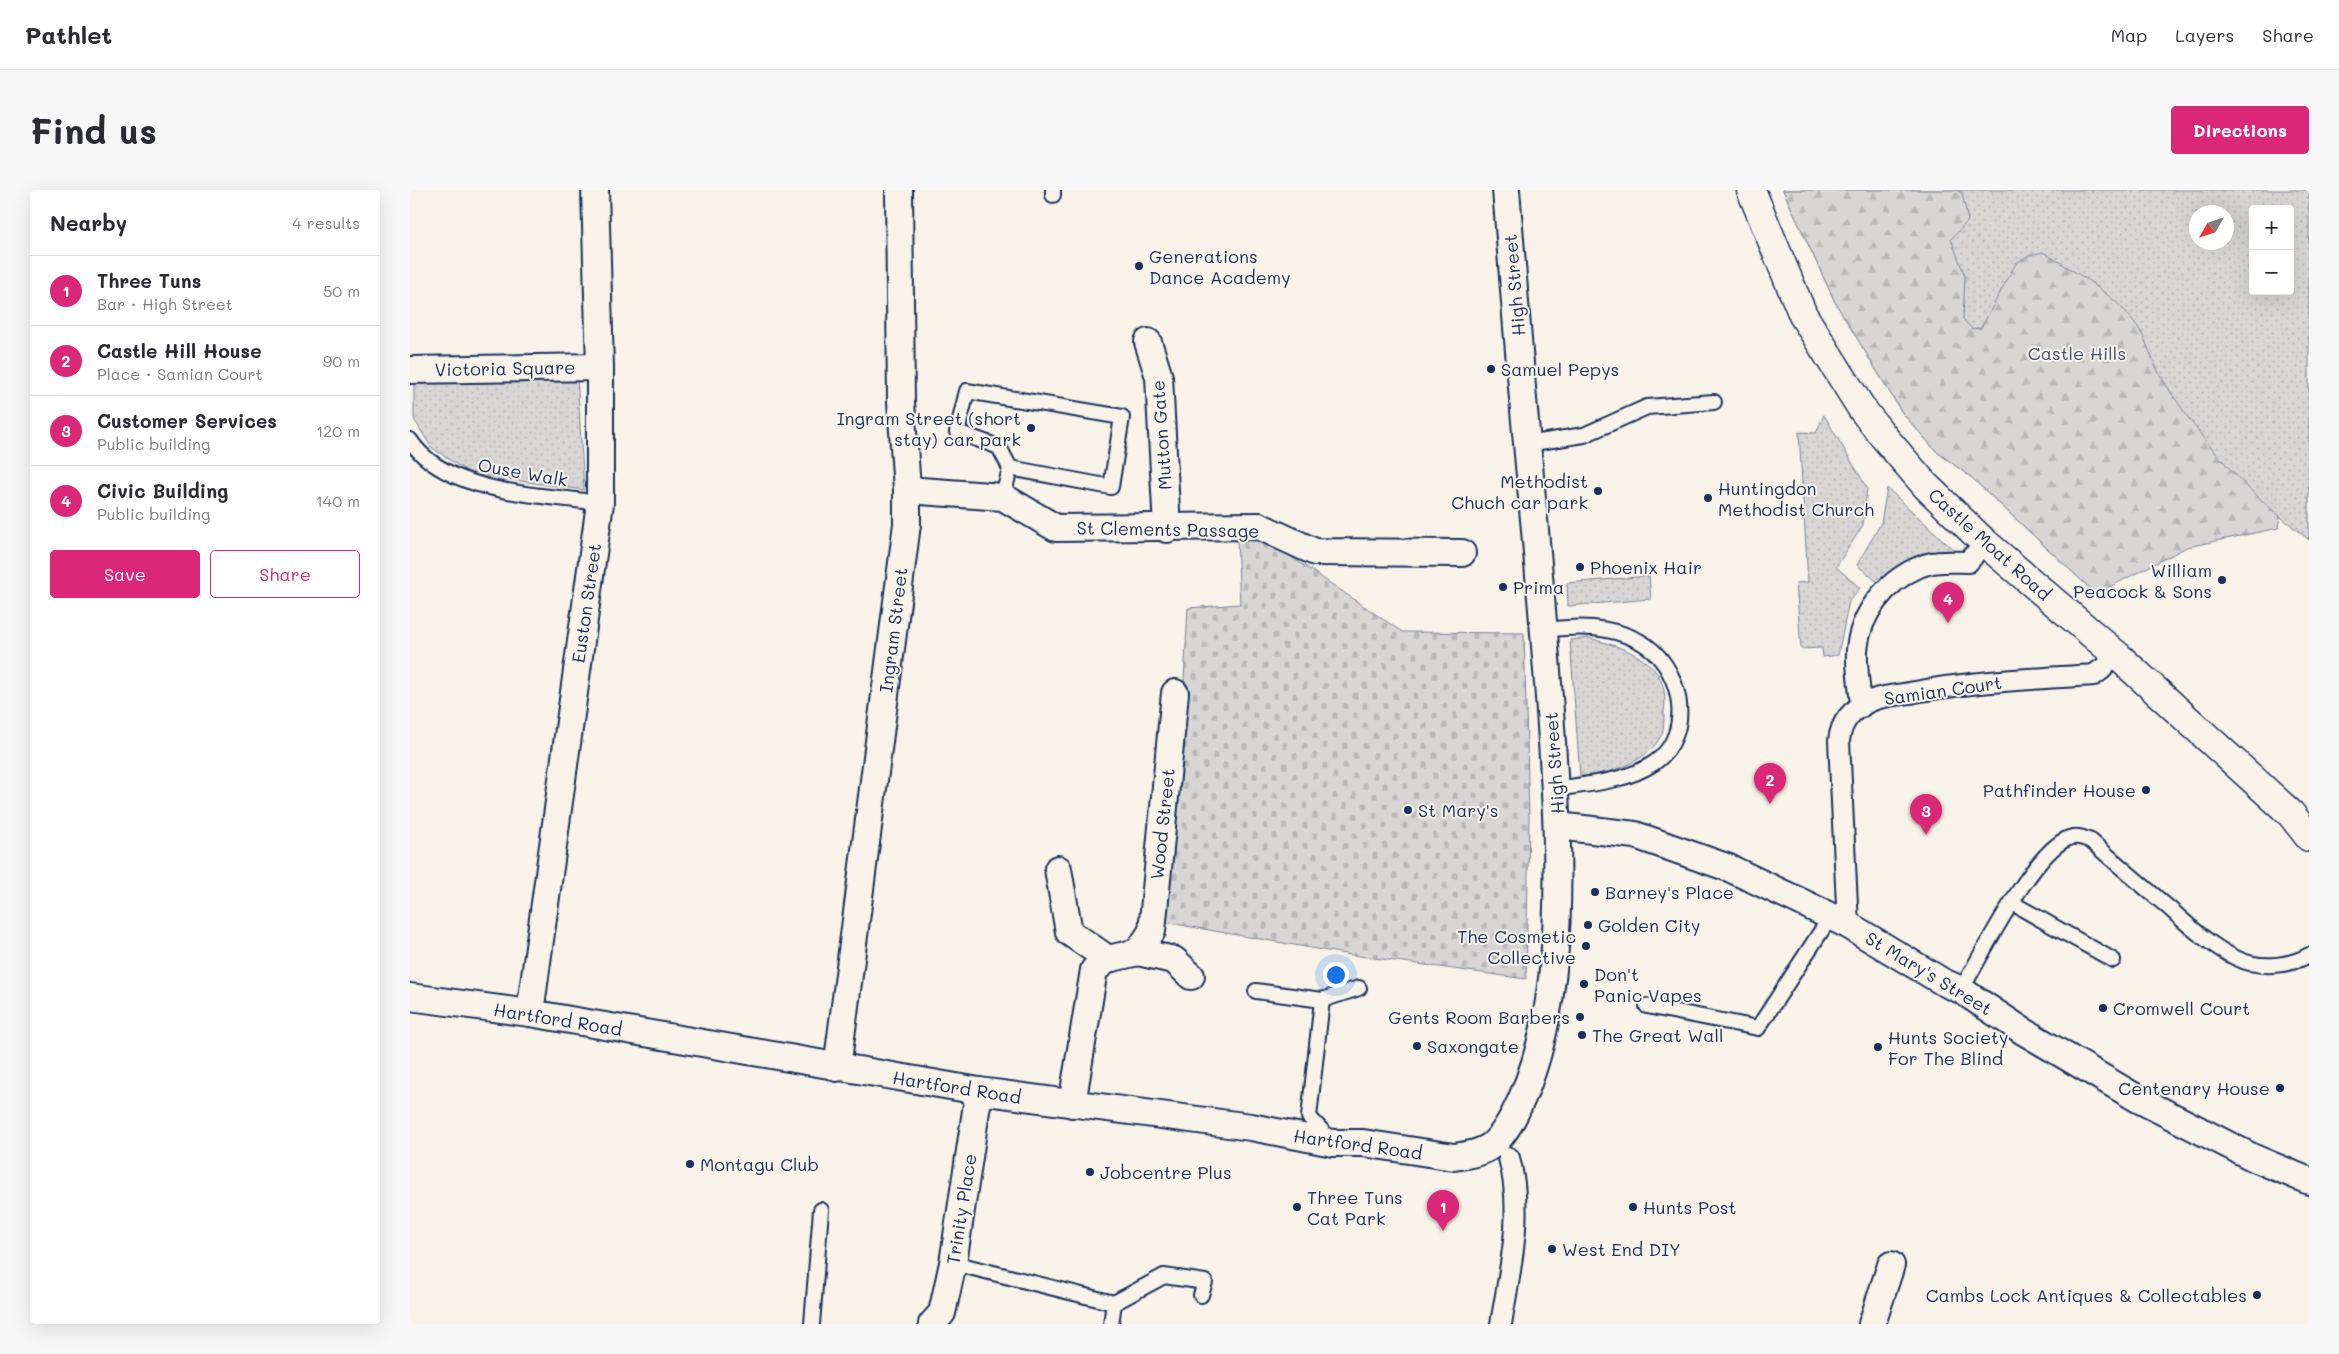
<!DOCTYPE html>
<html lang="en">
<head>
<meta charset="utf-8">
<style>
	:root { --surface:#fff; --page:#f7f7f7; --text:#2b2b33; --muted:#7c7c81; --line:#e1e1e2; --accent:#db2777 }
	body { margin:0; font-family:Mali,sans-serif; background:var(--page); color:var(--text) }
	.controls { position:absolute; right:15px; top:15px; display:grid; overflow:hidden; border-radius:5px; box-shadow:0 5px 20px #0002 }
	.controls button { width:45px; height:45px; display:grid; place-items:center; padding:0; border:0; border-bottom:1px solid var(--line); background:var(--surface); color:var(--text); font:25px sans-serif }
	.compass { position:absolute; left:1779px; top:15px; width:45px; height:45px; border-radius:50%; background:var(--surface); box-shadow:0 5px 20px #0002; rotate:231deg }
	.you { position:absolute; left:925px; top:784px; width:18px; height:18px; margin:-12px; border:4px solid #fff; border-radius:50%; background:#1a73e8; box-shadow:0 0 0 8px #1a73e833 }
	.badge { display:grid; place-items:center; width:32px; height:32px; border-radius:50%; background:var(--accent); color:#fff; font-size:16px; font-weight:700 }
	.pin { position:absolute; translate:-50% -41px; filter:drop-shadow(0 1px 2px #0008) }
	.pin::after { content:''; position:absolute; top:26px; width:18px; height:15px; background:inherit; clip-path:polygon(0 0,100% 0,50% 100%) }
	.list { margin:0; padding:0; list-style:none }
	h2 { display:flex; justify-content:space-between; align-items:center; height:65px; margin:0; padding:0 20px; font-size:21px }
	h2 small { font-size:16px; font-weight:400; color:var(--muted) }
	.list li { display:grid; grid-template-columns:32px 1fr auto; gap:15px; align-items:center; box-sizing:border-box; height:70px; padding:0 20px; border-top:1px solid var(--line) }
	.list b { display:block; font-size:19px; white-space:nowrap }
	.list p { margin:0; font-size:16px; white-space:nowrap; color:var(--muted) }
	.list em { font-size:16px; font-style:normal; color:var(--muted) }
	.actions { display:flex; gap:10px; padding:15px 20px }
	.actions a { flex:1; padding:11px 0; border:1px solid var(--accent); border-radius:5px; text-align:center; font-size:18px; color:var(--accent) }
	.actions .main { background:var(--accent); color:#fff }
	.map { position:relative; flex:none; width:1899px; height:1134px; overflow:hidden; border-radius:5px }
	header { display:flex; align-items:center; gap:30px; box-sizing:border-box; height:70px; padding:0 25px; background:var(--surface); border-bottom:1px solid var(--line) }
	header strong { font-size:24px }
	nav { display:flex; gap:28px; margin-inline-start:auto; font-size:18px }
	.intro { display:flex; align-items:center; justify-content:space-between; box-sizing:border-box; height:120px; padding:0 30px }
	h1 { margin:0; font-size:35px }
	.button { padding:12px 22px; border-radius:5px; background:var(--accent); color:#fff; font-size:18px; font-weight:700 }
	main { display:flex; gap:30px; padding:0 30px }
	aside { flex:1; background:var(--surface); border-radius:5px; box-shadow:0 5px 20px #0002 }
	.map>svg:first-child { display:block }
</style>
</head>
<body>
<header>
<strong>Pathlet</strong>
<nav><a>Map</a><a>Layers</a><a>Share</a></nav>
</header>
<div class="intro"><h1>Find us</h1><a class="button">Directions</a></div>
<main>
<aside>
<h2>Nearby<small>4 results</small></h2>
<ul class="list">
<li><span class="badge">1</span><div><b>Three Tuns</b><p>Bar · High Street</p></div><em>50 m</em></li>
<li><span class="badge">2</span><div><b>Castle Hill House</b><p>Place · Samian Court</p></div><em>90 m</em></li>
<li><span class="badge">3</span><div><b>Customer Services</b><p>Public building</p></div><em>120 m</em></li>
<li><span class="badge">4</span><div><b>Civic Building</b><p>Public building</p></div><em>140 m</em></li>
</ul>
<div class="actions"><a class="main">Save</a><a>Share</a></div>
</aside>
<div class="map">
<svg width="1899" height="1134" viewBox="0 0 1899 1134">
	<defs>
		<pattern id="grass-dots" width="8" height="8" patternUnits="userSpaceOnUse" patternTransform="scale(1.25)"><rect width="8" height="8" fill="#d7d6d4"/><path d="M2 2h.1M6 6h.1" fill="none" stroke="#b8b8b8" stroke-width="1.8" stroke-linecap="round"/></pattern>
		<pattern id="forest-firs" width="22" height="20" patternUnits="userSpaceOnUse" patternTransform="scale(1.25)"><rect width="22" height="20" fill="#d7d6d4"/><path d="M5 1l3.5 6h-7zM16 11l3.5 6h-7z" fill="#b8b8b8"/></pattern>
		<pattern id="cemetery-stones" width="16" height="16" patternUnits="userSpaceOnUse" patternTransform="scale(1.25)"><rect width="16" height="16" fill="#d7d6d4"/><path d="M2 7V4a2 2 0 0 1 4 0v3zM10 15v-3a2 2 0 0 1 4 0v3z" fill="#b8b8b8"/></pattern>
	</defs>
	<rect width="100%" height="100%" fill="#f7f3e8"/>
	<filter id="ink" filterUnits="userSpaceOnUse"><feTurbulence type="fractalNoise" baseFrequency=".02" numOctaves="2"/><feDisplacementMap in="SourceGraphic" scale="10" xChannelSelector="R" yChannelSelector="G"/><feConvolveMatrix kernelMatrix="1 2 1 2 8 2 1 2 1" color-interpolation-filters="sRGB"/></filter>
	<g filter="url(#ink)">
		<!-- grass -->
		<g fill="url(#grass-dots)" stroke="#798299" fill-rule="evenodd">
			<path d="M1373,0h526v350l-49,-40 -30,-29 -134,123 -124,-116 -35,-26 -34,-38 -68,-112zM1843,19h37v82h-37zM1786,22h30v30h-30z"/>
			<polygon points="167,186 174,300 61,284 21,257 4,229 4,190"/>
			<polygon points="1414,225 1457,298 1453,335 1426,377 1450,398 1439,411 1428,465 1413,467 1412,458 1391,459 1386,393 1398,392 1389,242 1406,243"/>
			<path d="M1477,298l70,65c-34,-3 -52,10 -77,31l-23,-19 24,-42z"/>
			<polygon points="1239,386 1241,409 1158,416 1157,393"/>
			<path d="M1179,448c24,7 54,14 69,37 7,12 8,23 6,37 0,7 0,16 -2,22 -13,28 -54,41 -82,42l-10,-136z"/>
		</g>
		<!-- forest -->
		<path fill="url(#forest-firs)" stroke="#798299" d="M1373,0h174l5,3 6,28 -17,18 14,37 -2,43 9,10 9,-1 35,-65 14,-8 13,-3c35,22 74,43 97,78 8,14 12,31 20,45 33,54 71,101 120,141l-2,12 -91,19 -91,47 -124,-116 -35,-26 -34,-38 -68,-112z"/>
		<!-- cemetery -->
		<polygon fill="url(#cemetery-stones)" stroke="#798299" points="852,347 992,442 1114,443 1119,629 1116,789 935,764 748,731 774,491 778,418 830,414 827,350"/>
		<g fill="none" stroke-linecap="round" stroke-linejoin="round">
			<defs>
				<g id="service">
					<polyline points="643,5 643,0"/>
					<path d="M0,250c33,51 119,54 174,61"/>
					<polyline points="1117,254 1174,245 1237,217 1304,212"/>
					<polyline points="593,307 600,278 589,257 547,242 557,201 712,227 701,297 600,278"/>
					<path d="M1135,440c33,-4 63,-5 94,11 42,22 58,92 15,122 -28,19 -66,21 -99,26"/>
					<polyline points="1602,713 1703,770"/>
					<path d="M1551,800c21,-35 72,-139 108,-152 8,-3 15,0 22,3 26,23 52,45 78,67 20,18 42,38 67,50 22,11 52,9 73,-3"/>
					<polyline points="846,801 912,810 949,798"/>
					<polyline points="912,810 899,927 920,949"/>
					<polyline points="1237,816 1348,838 1421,726"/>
					<polyline points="543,1073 704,1113 754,1086 795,1092 791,1105"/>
					<polyline points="402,1134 411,1020"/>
					<polyline points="701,1134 704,1113"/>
				</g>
				<g id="pedestrian">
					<path d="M1451,517c-1,-18 -5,-39 -4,-57 3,-36 29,-69 62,-83 15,-7 32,-5 49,-5l5,-6"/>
					<path d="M1438,735l-9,-184c2,-21 14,-33 34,-41 13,-5 29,-5 42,-8 59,-11 119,-13 179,-17l8,-6"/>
					<path d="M1091,1134c9,-55 23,-111 8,-166"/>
				</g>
				<g id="minor">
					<polyline points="738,152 749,187 757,339"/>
					<polyline points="0,180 190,177"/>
					<polyline points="497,300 593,307 646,338 849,336 905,362 1052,363"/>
					<polyline points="1148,636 1225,645 1319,678 1389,711 1438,735 1533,792 1551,800 1613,841 1730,910 1844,968 1899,991"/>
					<polyline points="648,679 659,742 698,769"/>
					<polyline points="728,762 764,770 781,786"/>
					<path d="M0,807l120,16 449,78 272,36 82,16h30l91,14c14,-2 28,-4 38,-12 14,-12 23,-31 30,-47 45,-102 37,-247 30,-356 -6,-100 -16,-199 -25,-299 -8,-84 -14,-169 -21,-253"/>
					<polyline points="120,823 190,313 190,177 185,0"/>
					<polyline points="427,878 497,334 497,300 491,212 489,0"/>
					<polyline points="662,914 684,780 698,769 728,762 742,741 765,503"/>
					<polyline points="522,1134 532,1123 543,1073 569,901"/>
					<polyline points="1462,1134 1481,1075"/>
				</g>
				<polyline id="secondary" points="1341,0 1393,125 1452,219 1474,247 1516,296 1574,352 1709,467 1881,624 1899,647"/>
			</defs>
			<!-- service casing -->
			<use href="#service" stroke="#1b2f5e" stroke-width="18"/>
			<!-- pedestrian casing -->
			<use href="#pedestrian" stroke="#1b2f5e" stroke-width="24"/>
			<!-- minor casing -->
			<use href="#minor" stroke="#1b2f5e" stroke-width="30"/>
			<!-- secondary casing -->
			<use href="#secondary" stroke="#1b2f5e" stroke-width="31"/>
			<!-- service -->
			<use href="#service" stroke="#f7f3e8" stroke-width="14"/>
			<!-- pedestrian -->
			<use href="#pedestrian" stroke="#f7f3e8" stroke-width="20"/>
			<!-- minor -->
			<use href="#minor" stroke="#f7f3e8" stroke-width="26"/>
			<!-- secondary -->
			<use href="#secondary" stroke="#f7f3e8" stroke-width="28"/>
		</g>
	</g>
	<!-- markers -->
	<g fill="#1b2f5e" stroke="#f7f3e8" stroke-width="2">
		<circle cx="729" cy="76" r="5"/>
		<circle cx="1081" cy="179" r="5"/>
		<circle cx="621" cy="238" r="5"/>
		<circle cx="1188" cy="301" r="5"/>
		<circle cx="1298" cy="308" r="5"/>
		<circle cx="1170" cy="377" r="5"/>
		<circle cx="1812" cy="390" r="5"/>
		<circle cx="1093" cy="397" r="5"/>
		<circle cx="1736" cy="600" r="5"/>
		<circle cx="998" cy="620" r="5"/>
		<circle cx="1185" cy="702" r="5"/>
		<circle cx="1178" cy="735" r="5"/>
		<circle cx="1176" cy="756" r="5"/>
		<circle cx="1174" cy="794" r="5"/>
		<circle cx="1693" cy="818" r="5"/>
		<circle cx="1170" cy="827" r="5"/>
		<circle cx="1172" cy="845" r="5"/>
		<circle cx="1007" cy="856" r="5"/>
		<circle cx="1468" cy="857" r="5"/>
		<circle cx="1870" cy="898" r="5"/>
		<circle cx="280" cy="974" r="5"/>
		<circle cx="680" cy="982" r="5"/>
		<circle cx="887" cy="1017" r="5"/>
		<circle cx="1223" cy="1017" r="5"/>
		<circle cx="1142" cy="1059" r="5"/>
		<circle cx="1847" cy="1105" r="5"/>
	</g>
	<g text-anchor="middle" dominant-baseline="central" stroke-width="4" stroke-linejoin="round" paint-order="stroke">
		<!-- poi labels -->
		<g font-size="18" fill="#1b2f5e" stroke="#f7f3e8" text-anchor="start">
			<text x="739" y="66">Generations<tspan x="739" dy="21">Dance Academy</tspan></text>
			<text x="1091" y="179">Samuel Pepys</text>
			<text x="611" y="228" text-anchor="end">Ingram Street (short<tspan x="611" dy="21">stay) car park</tspan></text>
			<text x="1178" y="291" text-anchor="end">Methodist<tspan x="1178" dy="21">Chuch car park</tspan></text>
			<text x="1308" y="298">Huntingdon<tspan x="1308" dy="21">Methodist Church</tspan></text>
			<text x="1180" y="377">Phoenix Hair</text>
			<text x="1802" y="380" text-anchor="end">William<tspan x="1802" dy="21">Peacock &amp; Sons</tspan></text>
			<text x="1103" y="397">Prima</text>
			<text x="1726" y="600" text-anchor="end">Pathfinder House</text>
			<text x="1008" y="620">St Mary's</text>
			<text x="1195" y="702">Barney's Place</text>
			<text x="1188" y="735">Golden City</text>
			<text x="1166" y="746" text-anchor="end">The Cosmetic<tspan x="1166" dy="21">Collective</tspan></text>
			<text x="1184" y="784">Don't<tspan x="1184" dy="21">Panic Vapes</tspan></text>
			<text x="1703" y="818">Cromwell Court</text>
			<text x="1160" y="827" text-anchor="end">Gents Room Barbers</text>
			<text x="1182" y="845">The Great Wall</text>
			<text x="1478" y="847">Hunts Society<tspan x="1478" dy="21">For The Blind</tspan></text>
			<text x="1017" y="856">Saxongate</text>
			<text x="1860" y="898" text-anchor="end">Centenary House</text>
			<text x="290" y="974">Montagu Club</text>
			<text x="690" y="982">Jobcentre Plus</text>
			<text x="897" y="1007">Three Tuns<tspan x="897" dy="21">Cat Park</tspan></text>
			<text x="1233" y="1017">Hunts Post</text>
			<text x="1152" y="1059">West End DIY</text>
			<text x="1837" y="1105" text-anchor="end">Cambs Lock Antiques &amp; Collectables</text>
		</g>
		<!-- street labels -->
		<g font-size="18" fill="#1b2f5e" stroke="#f7f3e8">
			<text transform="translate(1104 95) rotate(-95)">High Street</text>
			<text transform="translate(95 178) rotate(-1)">Victoria Square</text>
			<text transform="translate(751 245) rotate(-94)">Mutton Gate</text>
			<text transform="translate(113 282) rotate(10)">Ouse Walk</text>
			<text transform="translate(758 339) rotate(1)">St Clements Passage</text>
			<text transform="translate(1580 354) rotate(42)">Castle Moat Road</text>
			<text transform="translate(176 413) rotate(-82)">Euston Street</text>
			<text transform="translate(483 440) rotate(-83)">Ingram Street</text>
			<text transform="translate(1533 500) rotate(-8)">Samian Court</text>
			<text transform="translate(1144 573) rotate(-94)">High Street</text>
			<text transform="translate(752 634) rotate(-84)">Wood Street</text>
			<text transform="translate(1519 783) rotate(31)">St Mary's Street</text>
			<text transform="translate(148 829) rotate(9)">Hartford Road</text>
			<text transform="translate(547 897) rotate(9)">Hartford Road</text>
			<text transform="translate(948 954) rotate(8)">Hartford Road</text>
			<text transform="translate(551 1019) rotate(-81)">Trinity Place</text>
		</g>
		<!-- park labels -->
		<g font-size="18" fill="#415076" stroke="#f7f3e8">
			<text x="1667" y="163">Castle Hills</text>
		</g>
	</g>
</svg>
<div class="controls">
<button>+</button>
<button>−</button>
</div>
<svg class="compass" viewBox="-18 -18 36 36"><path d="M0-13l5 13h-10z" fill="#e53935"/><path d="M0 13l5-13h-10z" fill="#7c7c81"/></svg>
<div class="you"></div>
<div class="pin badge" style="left:1033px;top:1041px">1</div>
<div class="pin badge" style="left:1360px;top:614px">2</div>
<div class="pin badge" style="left:1516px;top:645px">3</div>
<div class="pin badge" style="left:1538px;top:433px">4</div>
</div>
</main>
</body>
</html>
